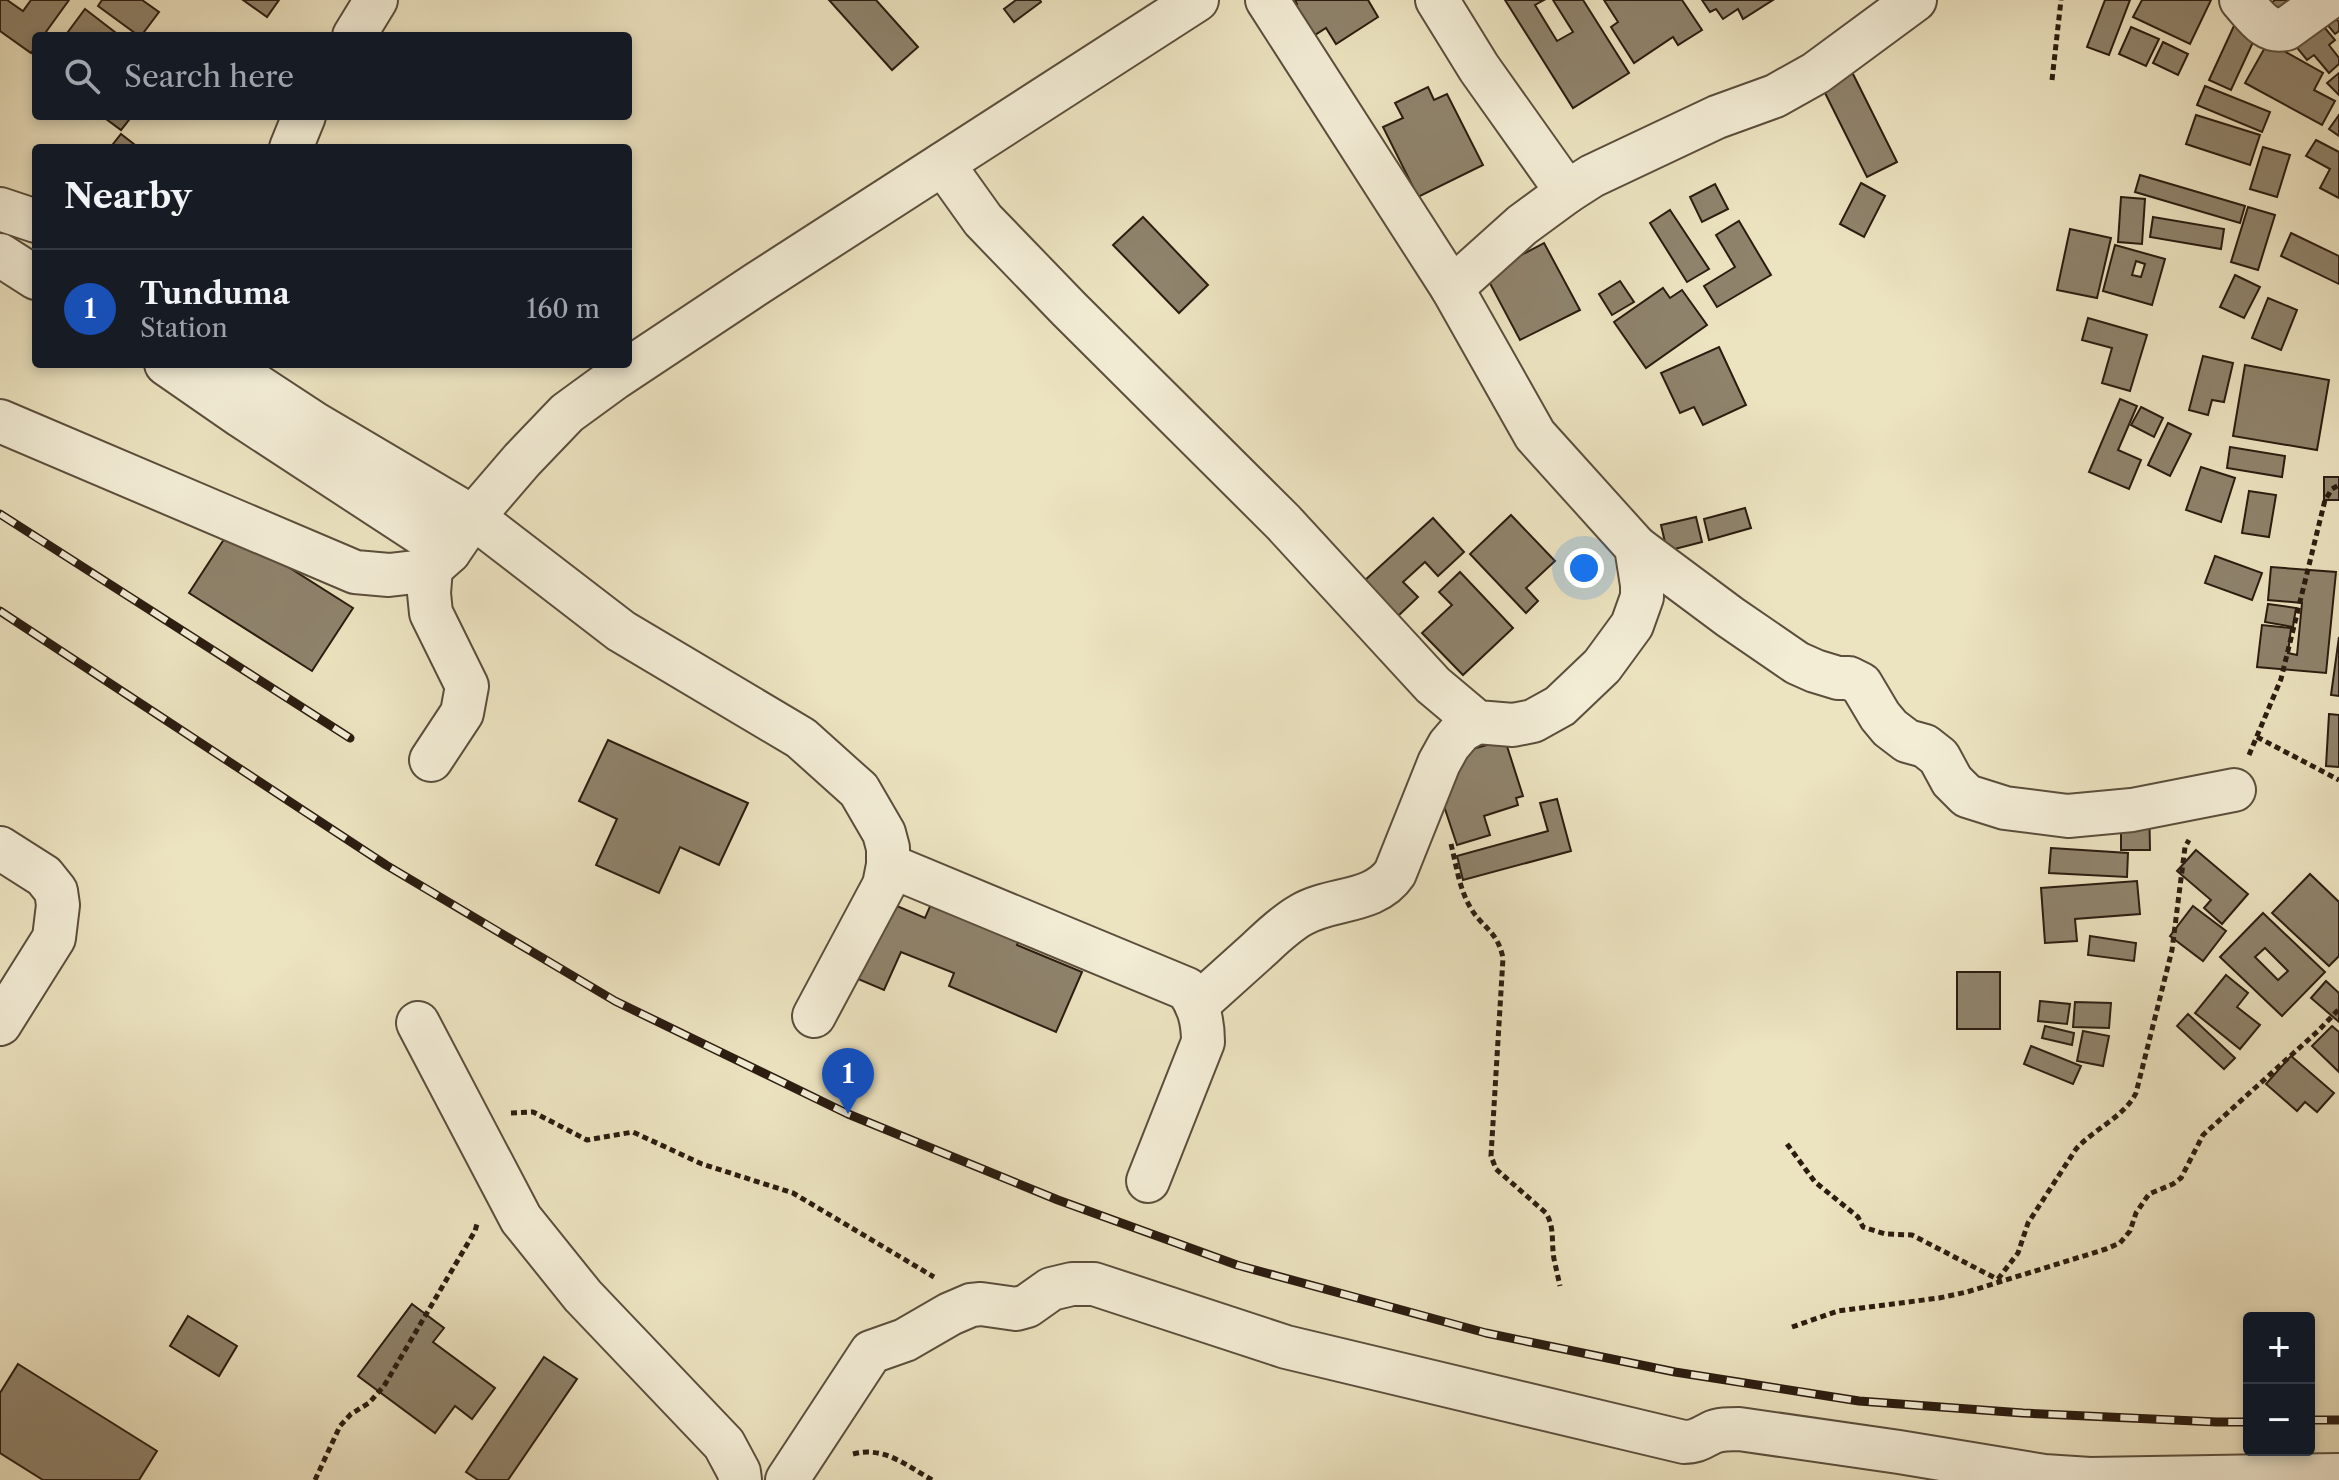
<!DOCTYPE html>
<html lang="en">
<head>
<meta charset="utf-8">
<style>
	:root { --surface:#171b24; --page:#20242c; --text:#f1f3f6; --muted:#9ea1a6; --line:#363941; --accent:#d93025 }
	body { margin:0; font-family:"Libre Caslon Text",serif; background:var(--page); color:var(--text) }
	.controls { position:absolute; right:24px; bottom:24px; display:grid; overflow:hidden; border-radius:8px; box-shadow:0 4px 12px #0003 }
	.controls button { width:72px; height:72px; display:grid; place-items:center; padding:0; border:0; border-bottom:2px solid var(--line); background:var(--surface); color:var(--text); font:40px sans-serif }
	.you { position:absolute; left:1584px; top:568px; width:28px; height:28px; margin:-20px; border:6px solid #fff; border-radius:50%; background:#1a73e8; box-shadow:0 0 0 12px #1a73e833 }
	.badge { display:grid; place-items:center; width:52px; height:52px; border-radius:50%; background:var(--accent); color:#fff; font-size:26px; font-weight:700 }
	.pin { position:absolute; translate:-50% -66px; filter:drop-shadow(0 2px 4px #0008) }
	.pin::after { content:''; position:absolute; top:42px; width:28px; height:24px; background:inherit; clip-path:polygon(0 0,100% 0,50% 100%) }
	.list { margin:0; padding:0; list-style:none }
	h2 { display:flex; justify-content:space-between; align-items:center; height:104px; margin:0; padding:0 32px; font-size:34px }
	h2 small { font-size:26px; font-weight:400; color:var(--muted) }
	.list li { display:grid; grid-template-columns:52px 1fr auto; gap:24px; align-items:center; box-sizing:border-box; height:120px; padding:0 32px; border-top:2px solid var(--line) }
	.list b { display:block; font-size:30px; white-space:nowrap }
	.list p { margin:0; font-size:26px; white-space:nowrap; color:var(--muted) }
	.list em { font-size:26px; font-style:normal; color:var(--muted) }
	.icon { flex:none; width:44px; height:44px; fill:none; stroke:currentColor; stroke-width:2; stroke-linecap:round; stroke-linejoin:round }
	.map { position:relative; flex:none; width:2339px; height:1480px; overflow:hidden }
	.search { position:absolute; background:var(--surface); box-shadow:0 4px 12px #0003; left:32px; top:32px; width:600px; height:88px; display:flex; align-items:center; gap:20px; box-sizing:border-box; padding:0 28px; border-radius:8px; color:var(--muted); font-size:30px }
	.panel { position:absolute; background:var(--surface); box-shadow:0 4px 12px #0003; left:32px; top:144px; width:600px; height:224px; border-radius:8px }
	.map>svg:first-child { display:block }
</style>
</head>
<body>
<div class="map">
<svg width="2339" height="1480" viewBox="0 0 2339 1480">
	<rect width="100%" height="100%" fill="#ece3c0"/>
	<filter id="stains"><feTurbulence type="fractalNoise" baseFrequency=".0025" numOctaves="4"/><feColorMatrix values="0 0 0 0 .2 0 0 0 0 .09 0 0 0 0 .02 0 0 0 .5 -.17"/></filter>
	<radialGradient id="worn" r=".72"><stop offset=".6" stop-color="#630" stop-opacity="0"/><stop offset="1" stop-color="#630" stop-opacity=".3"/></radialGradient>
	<!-- building -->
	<g fill="#8f836c" stroke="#2b1c10" stroke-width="2" fill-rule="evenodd">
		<polygon points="0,0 7,0 23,11 31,0 69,0 43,36 36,36 36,46 31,53 0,31"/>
		<polygon points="102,0 142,0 159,12 141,36 139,36 98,6"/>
		<polygon points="243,0 279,0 267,17"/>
		<polygon points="829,0 876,0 918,47 892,70"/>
		<polygon points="1016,0 1040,0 1041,2 1014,22 1004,9"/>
		<polygon points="1295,0 1368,0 1378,17 1336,44 1326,28 1304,42 1285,11 1297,4"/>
		<polygon points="1505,0 1544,0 1535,5 1557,41 1573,32 1553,0 1583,0 1629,73 1573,108"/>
		<polygon points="1604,0 1682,0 1702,30 1678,45 1673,37 1634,63 1611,27 1618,22"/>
		<polygon points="1702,0 1773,0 1743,19 1738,9 1723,19 1716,9 1710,12"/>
		<polygon points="2105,0 2130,0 2109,55 2087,47"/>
		<polygon points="2142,0 2211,0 2190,44 2133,17"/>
		<polygon points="2275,0 2321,0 2339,22 2339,31 2335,34 2311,5 2273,27 2261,11"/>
		<polygon points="85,9 120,36 65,36"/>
		<polygon points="2315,16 2335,40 2329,45 2339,58 2339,64 2329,73 2314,55 2307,60 2289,38"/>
		<polygon points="2238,17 2260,27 2231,90 2209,80"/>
		<polygon points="2131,27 2159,39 2146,66 2119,54"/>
		<polygon points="2163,42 2188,54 2178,75 2153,63"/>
		<polygon points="2268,42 2323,73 2314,90 2335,101 2322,125 2245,83"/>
		<polygon points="1846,60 1897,162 1867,177 1816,75"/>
		<polygon points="2339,73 2339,95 2327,83"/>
		<polygon points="2205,86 2270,112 2262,132 2197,105"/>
		<polygon points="1428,87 1434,100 1447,94 1483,165 1418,197 1383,127 1403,118 1395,103"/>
		<polygon points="2196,115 2260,135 2250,165 2186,144"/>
		<polygon points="2339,115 2339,136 2329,129"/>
		<polygon points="102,116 132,116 121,130"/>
		<polygon points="121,134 139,148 110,148"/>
		<polygon points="2316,140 2339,152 2339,198 2320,188 2330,169 2306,156"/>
		<polygon points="2263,147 2290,155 2277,197 2250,189"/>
		<polygon points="2140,175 2245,206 2240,223 2135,192"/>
		<polygon points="1861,183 1885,196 1864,237 1840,224"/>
		<polygon points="1715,184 1728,209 1702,222 1690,197"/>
		<polygon points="2121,197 2145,199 2142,244 2118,242"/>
		<polygon points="2248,207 2275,215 2258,270 2231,262"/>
		<polygon points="1670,210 1709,269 1687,282 1650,223"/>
		<polygon points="1143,217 1208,285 1179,313 1113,245"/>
		<polygon points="2153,217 2224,229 2221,249 2150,237"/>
		<polygon points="1739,221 1771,275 1717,307 1704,286 1735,267 1716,235"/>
		<polygon points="2070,229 2111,238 2097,298 2057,290"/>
		<polygon points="2291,233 2339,256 2339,284 2281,256"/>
		<polygon points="1544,243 1580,310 1520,340 1485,274"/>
		<path d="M2115,245l50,14 -13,46 -49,-14zM2136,261l9,3 -4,13 -9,-2z"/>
		<polygon points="2235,275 2260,287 2244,318 2220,307"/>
		<polygon points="1620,281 1634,302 1612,315 1599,294"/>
		<polygon points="1663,288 1670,298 1682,290 1707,325 1646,368 1614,322"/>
		<polygon points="2268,298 2297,310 2281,350 2252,338"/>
		<polygon points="2088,318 2147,335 2130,391 2102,383 2112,348 2082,340"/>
		<polygon points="1719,347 1746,405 1703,425 1694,407 1680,413 1661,373"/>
		<polygon points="2203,356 2233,363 2224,402 2212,400 2208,415 2189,410"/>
		<polygon points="2245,365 2329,380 2317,450 2233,436"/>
		<polygon points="2120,399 2137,406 2118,450 2141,460 2129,489 2089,472"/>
		<polygon points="2141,407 2163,418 2154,437 2131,425"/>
		<polygon points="2168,423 2191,434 2170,476 2148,465"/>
		<polygon points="2230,447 2285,456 2282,477 2227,468"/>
		<polygon points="2201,467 2235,478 2221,522 2186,510"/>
		<rect x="2324" y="477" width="15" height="23"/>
		<polygon points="2249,491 2276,495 2269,537 2242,533"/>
		<polygon points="1745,508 1751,528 1709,540 1704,519"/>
		<polygon points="1511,515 1555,561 1526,588 1538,601 1526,613 1470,554"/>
		<polygon points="1696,517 1702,542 1667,551 1661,525"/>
		<polygon points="1433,518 1464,552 1438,576 1425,562 1403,582 1418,597 1397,617 1364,581"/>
		<polygon points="230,530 353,608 312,671 189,593"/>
		<polygon points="2215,556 2262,573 2252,600 2205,583"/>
		<polygon points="2271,567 2336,572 2326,673 2257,667 2262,625 2291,628 2288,653 2297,655 2302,603 2268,600"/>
		<polygon points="1460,572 1513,628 1463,675 1422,633 1452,605 1439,592"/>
		<polygon points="2268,604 2296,608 2293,627 2265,622"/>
		<polygon points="2339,637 2339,696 2331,695"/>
		<polygon points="2329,714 2339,715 2339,767 2326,766"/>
		<polygon points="608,740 748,803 719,865 680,847 659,893 596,865 617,819 579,801"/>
		<polygon points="1505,740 1523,796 1516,798 1518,805 1484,816 1490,835 1457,845 1429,761"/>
		<polygon points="2121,798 2149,798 2150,850 2121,850"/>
		<polygon points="1557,799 1571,851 1463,880 1457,856 1548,831 1540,803"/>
		<polygon points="2051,848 2128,853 2127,877 2049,873"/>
		<polygon points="2196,850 2248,894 2222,924 2204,908 2211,900 2177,871"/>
		<polygon points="2310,874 2339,902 2339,956 2329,966 2272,913"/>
		<polygon points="2137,881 2140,914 2075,919 2077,941 2045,943 2041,888"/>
		<polygon points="935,895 1023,931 1017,945 1082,972 1056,1032 949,986 954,973 901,952 884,990 851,976 883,900 925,918"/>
		<polygon points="2193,906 2226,931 2203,961 2170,936"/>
		<path d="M2263,913l62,59 -43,44 -62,-59zM2265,948l23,23 -10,9 -23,-23z"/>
		<polygon points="2090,936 2136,943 2134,961 2088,955"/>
		<rect x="1957" y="972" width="43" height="57"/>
		<polygon points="2226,975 2248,993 2237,1007 2260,1025 2240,1049 2195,1013"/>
		<polygon points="2326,981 2339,993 2339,1022 2311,998"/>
		<polygon points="2040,1001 2070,1004 2067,1024 2038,1021"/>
		<polygon points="2075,1002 2111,1003 2109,1028 2073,1027"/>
		<polygon points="2188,1014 2235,1058 2224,1069 2177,1026"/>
		<polygon points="2045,1026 2074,1033 2072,1045 2042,1038"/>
		<polygon points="2332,1026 2339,1032 2339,1072 2312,1046"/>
		<polygon points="2083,1031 2109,1036 2103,1066 2077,1061"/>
		<polygon points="2031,1046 2081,1066 2073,1084 2024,1064"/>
		<polygon points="2291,1056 2334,1093 2317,1112 2305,1102 2297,1111 2266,1084"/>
		<polygon points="412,1304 444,1328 433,1342 495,1388 472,1419 455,1406 435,1433 358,1376"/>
		<polygon points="188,1316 237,1346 219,1376 170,1346"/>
		<polygon points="544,1357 577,1379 508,1480 478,1480 466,1472"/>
		<polygon points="18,1364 157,1451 139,1480 43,1480 0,1453 0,1393"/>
	</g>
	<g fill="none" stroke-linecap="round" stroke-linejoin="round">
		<defs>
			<g id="minor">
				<polyline points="1437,0 1479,68 1567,192"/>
				<path d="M2241,0c13,14 24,34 45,29l40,-29"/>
				<polyline points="354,36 376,0"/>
				<polyline points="291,148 304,116"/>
				<polyline points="943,164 983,220 1069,309 1283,522 1433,685 1477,722 1513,725 1533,721 1560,706 1602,666 1632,625 1642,597 1642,585 1636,547 1535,435 1452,288 1267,0"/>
				<polyline points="0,209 36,221"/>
				<polyline points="0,255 36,278"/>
				<polyline points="1452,288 1522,225 1567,192 1592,176 1717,117 1775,96 1816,73 1915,0"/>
				<polyline points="166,364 241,416 449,552"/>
				<polyline points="224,364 314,423 473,517 621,631 801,738 859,790 884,833 888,848 888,865 884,885 814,1016"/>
				<polyline points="0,421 355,572 389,575 415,572 431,568 449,552 473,517 522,460 567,413 615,378 758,283 1197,0"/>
				<polyline points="1636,547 1730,617 1797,663 1815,671 1838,678 1849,678 1861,684 1880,716 1890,728 1907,741 1925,746 1939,757 1952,781 1967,796 2005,808 2068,816 2132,810 2234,790"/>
				<polyline points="431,568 429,593 431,613 467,686 462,713 431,760"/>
				<polyline points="0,848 44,876 56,891 58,905 54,938 0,1024"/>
				<path d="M888,865l299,124c12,17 16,32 16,53l-55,139"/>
				<path d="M1198,1004c20,-18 40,-36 60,-54 13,-12 27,-26 43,-35 30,-18 73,-11 94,-42l44,-110 10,-18 12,-14 16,-9"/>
				<polyline points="418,1023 521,1219 583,1296 724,1444 739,1472 740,1480"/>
				<path d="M787,1480l84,-128 34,-12 45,-26 21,-9 10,-1 35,5 11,-3 24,-17 21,-5h22l192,63 398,95c12,0 17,-4 27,-9 8,-4 19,-4 28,-4l160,23 145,24 46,3 249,-4"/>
			</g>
		</defs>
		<!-- minor casing -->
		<use href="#minor" stroke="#5b4e3c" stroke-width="46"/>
		<!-- path -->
		<g stroke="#2b1c10" stroke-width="5" stroke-dasharray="6 4" stroke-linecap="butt">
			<polyline points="2052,80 2061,0"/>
			<polyline points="2257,737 2339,780"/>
			<polyline points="2249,755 2281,679 2325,500 2332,489 2339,485"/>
			<path d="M1451,844c5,20 8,43 18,61 12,23 28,24 34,53l-12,198 5,13 50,44c9,15 5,29 8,46 2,9 4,18 6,27"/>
			<polyline points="511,1113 533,1112 587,1140 633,1132 702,1164 793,1193 934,1277"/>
			<polyline points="1787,1144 1815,1182 1858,1217 1863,1227 1885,1234 1912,1235 1999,1280"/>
			<path d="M1998,1279l20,-26 10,-30 48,-74c18,-20 48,-32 60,-56l36,-143 13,-103 4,-7"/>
			<polyline points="1792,1327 1838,1311 1939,1298 1967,1292 2106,1249 2120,1243 2130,1231 2136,1213 2149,1194 2173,1184 2181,1178 2203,1135 2318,1031 2339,1009"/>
			<path d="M853,1454c31,-8 53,11 79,26"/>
			<polyline points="315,1480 340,1426 351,1414 369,1403 384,1386 475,1231 477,1224"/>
		</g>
		<!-- minor -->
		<use href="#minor" stroke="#f3edd6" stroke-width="42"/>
		<defs>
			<g id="rail">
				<polyline points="0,514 350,738"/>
				<polyline points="0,611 386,865 615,1001 848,1114 1058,1200 1237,1265 1486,1333 1675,1372 1859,1401 2023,1413 2217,1422 2249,1422"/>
				<polyline points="2309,1420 2339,1420"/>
			</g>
		</defs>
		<!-- rail casing -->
		<use href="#rail" stroke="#2b1c10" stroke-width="9"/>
		<!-- rail -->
		<use href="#rail" stroke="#f3edd6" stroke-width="6" stroke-dasharray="18" stroke-linecap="butt"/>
	</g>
	<rect width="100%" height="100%" filter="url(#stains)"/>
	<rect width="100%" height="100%" fill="url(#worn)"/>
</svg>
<div class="controls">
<button>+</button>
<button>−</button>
</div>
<div class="you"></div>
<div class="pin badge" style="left:848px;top:1114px;background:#1a4fb4">1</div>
<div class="search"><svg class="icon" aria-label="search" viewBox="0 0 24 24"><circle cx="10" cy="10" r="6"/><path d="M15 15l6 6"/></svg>Search here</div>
<section class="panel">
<h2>Nearby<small></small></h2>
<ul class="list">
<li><span class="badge" style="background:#1a4fb4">1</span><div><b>Tunduma</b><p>Station</p></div><em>160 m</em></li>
</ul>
</section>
</div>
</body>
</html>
